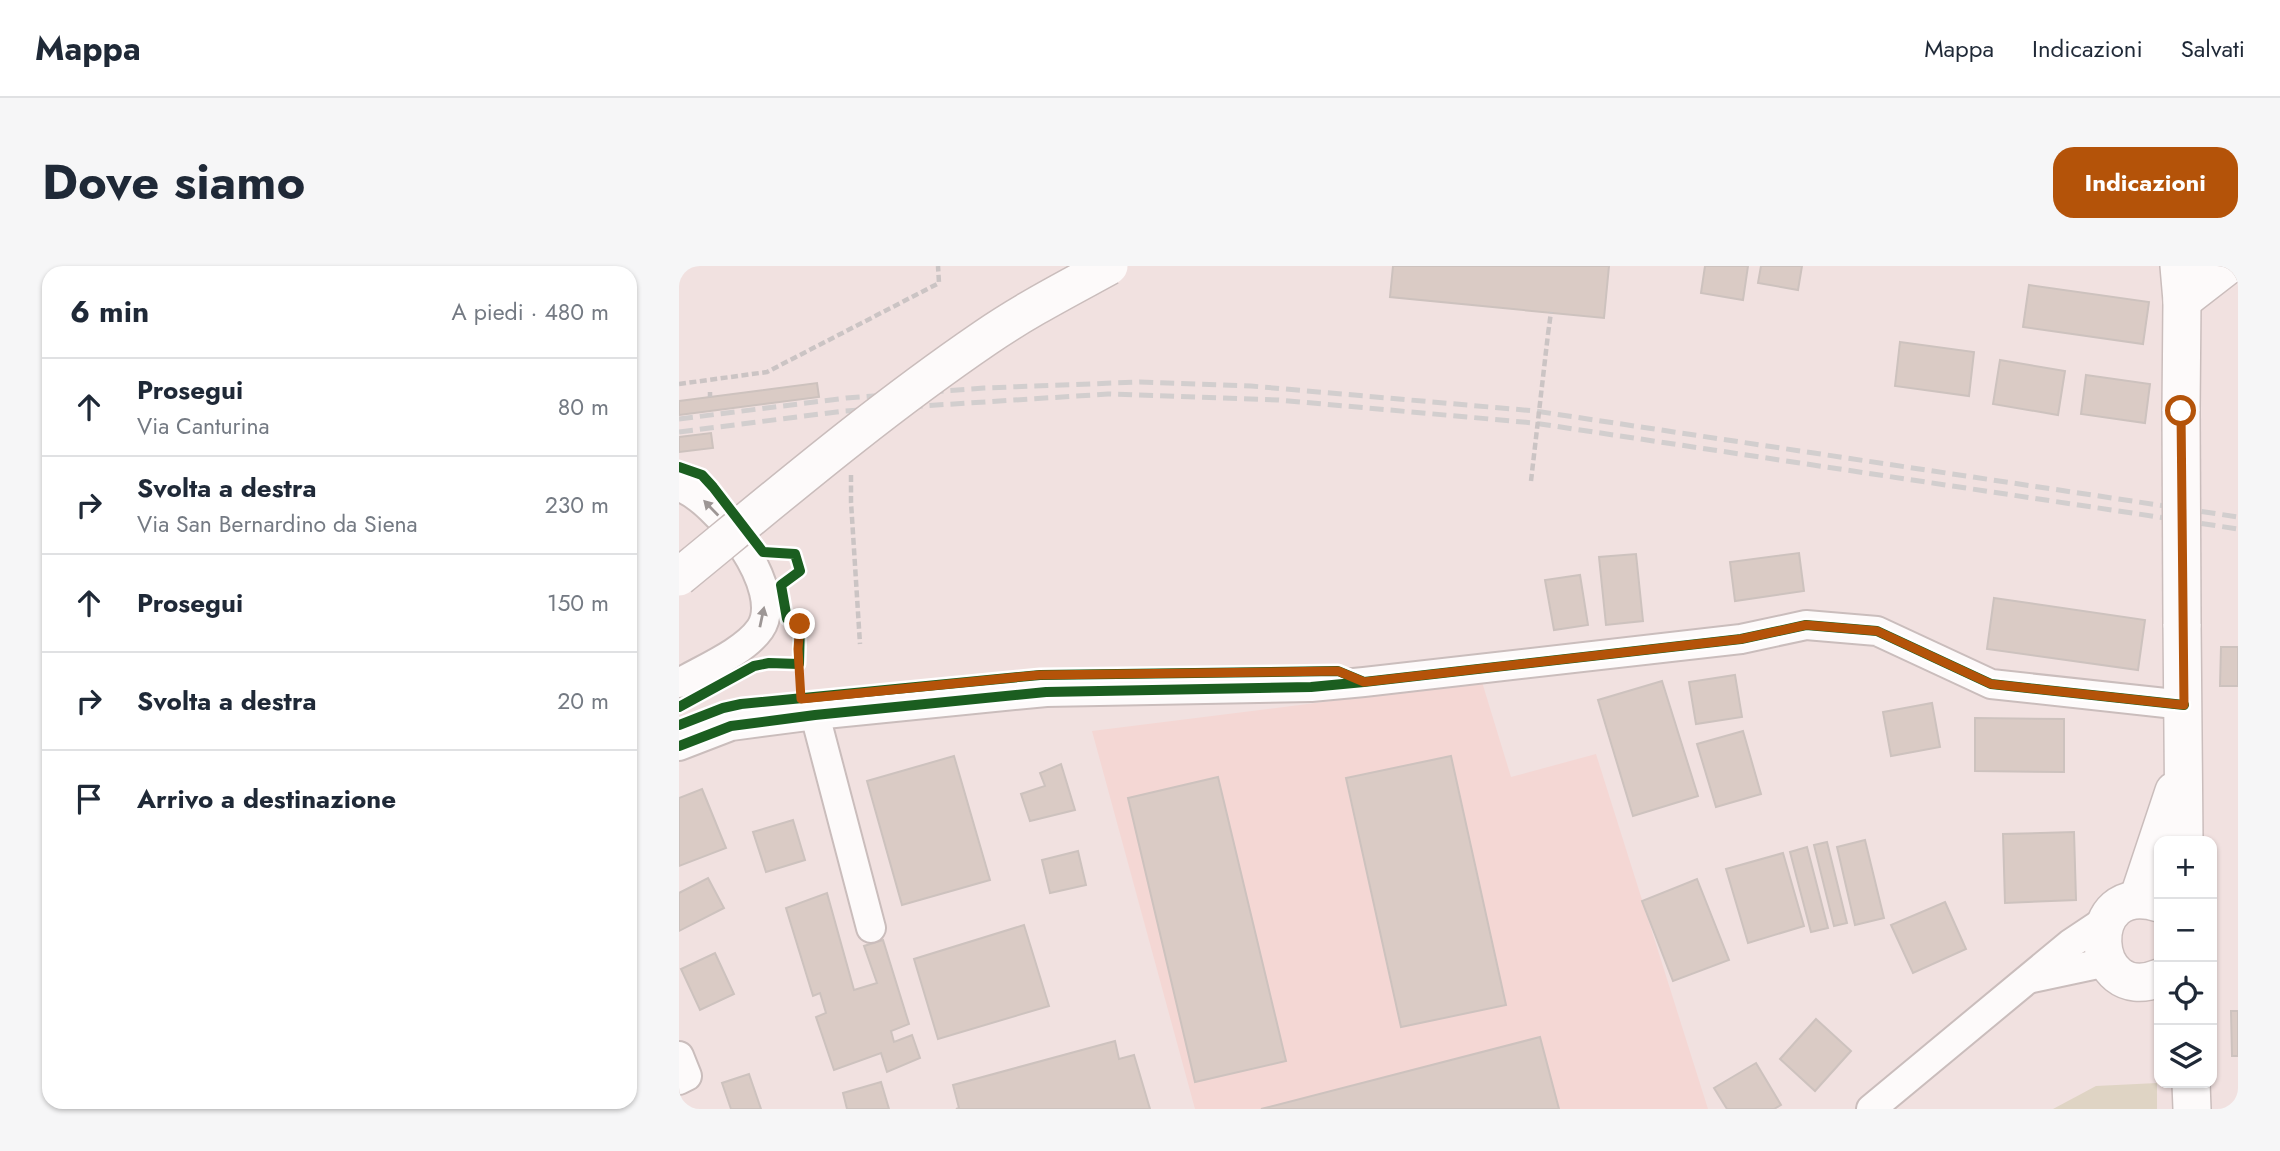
<!DOCTYPE html>
<html lang="it">
<head>
<meta charset="utf-8">
<style>
	:root { --surface:#fff; --page:#f6f6f7; --text:#1f2937; --muted:#747a83; --line:#e0e1e3; --accent:#b45309 }
	body { margin:0; font-family:Jost,sans-serif; background:var(--page); color:var(--text) }
	.controls { position:absolute; right:21px; bottom:21px; display:grid; overflow:hidden; border-radius:14px; box-shadow:0 2px 5px #0004 }
	.controls button { width:63px; height:63px; display:grid; place-items:center; padding:0; border:0; border-bottom:2px solid var(--line); background:var(--surface); color:var(--text); font:35px sans-serif }
	.stop { position:absolute; width:21px; height:21px; margin:-16px; border:5px solid #b45309; border-radius:50%; background:#fff }
	.stop.end { background:#b45309; border-color:#fff; box-shadow:0 2px 7px #0008 }
	.list { margin:0; padding:0; list-style:none }
	h2 { display:flex; justify-content:space-between; align-items:center; height:91px; margin:0; padding:0 28px; font-size:30px }
	h2 small { font-size:23px; font-weight:400; color:var(--muted) }
	.list li { display:grid; grid-template-columns:46px 1fr auto; gap:21px; align-items:center; box-sizing:border-box; height:98px; padding:0 28px; border-top:2px solid var(--line) }
	.list b { display:block; font-size:26px; white-space:nowrap }
	.list p { margin:0; font-size:23px; white-space:nowrap; color:var(--muted) }
	.list em { font-size:23px; font-style:normal; color:var(--muted) }
	.icon { flex:none; width:38px; height:38px; fill:none; stroke:currentColor; stroke-width:2; stroke-linecap:round; stroke-linejoin:round }
	.map { position:relative; flex:none; width:1559px; height:843px; overflow:hidden; border-radius:21px }
	header { display:flex; align-items:center; gap:42px; box-sizing:border-box; height:98px; padding:0 35px; background:var(--surface); border-bottom:2px solid var(--line) }
	header strong { font-size:33px }
	nav { display:flex; gap:38px; margin-inline-start:auto; font-size:24px }
	.intro { display:flex; align-items:center; justify-content:space-between; box-sizing:border-box; height:168px; padding:0 42px }
	h1 { margin:0; font-size:49px }
	.button { padding:18px 32px; border-radius:21px; background:var(--accent); color:#fff; font-size:24px; font-weight:700 }
	main { display:flex; gap:42px; padding:0 42px }
	aside { flex:1; background:var(--surface); border-radius:21px; box-shadow:0 2px 5px #0004 }
	.map>svg:first-child { display:block }
</style>
</head>
<body>
<header>
<strong>Mappa</strong>
<nav><a>Mappa</a><a>Indicazioni</a><a>Salvati</a></nav>
</header>
<div class="intro"><h1>Dove siamo</h1><a class="button">Indicazioni</a></div>
<main>
<aside>
<h2>6 min<small>A piedi · 480 m</small></h2>
<ul class="list">
<li><svg class="icon" aria-label="ahead" viewBox="0 0 24 24"><path d="M12 20V5M6 11l6-6 6 6"/></svg><div><b>Prosegui</b><p>Via Canturina</p></div><em>80 m</em></li>
<li><svg class="icon" aria-label="right" viewBox="0 0 24 24"><path d="M7 20v-9h11M14 6l5 5-5 5"/></svg><div><b>Svolta a destra</b><p>Via San Bernardino da Siena</p></div><em>230 m</em></li>
<li><svg class="icon" aria-label="ahead" viewBox="0 0 24 24"><path d="M12 20V5M6 11l6-6 6 6"/></svg><div><b>Prosegui</b></div><em>150 m</em></li>
<li><svg class="icon" aria-label="right" viewBox="0 0 24 24"><path d="M7 20v-9h11M14 6l5 5-5 5"/></svg><div><b>Svolta a destra</b></div><em>20 m</em></li>
<li><svg class="icon" aria-label="arrive" viewBox="0 0 24 24"><path d="M6 21V4h12l-3 4 3 4H6"/></svg><div><b>Arrivo a destinazione</b></div></li>
</ul>
</aside>
<div class="map">
<svg width="1559" height="843" viewBox="0 0 1559 843">
	<rect width="100%" height="100%" fill="#f1e1e0"/>
	<!-- built -->
	<polygon fill="#f4d7d4" points="803,416 832,511 917,488 1029,843 516,843 413,465"/>
	<!-- grass -->
	<polygon fill="#dfd4c4" points="1478,817 1478,843 1374,843 1417,820"/>
	<!-- building -->
	<g fill="#dacbc5" stroke="#cdc2be" stroke-width="2">
		<polygon points="714,0 930,0 925,52 711,31"/>
		<polygon points="1026,0 1069,0 1064,34 1022,27"/>
		<polygon points="1082,0 1123,0 1119,24 1079,17"/>
		<polygon points="1350,19 1470,36 1464,78 1344,61"/>
		<polygon points="1221,76 1295,86 1290,130 1216,120"/>
		<polygon points="1321,94 1386,105 1379,149 1314,138"/>
		<polygon points="1407,109 1471,118 1466,157 1402,148"/>
		<polygon points="138,117 140,131 0,149 0,135"/>
		<polygon points="32,167 34,182 0,186 0,171"/>
		<polygon points="1120,287 1125,325 1056,335 1051,296"/>
		<polygon points="957,288 964,355 927,359 920,291"/>
		<polygon points="901,309 909,359 875,364 866,314"/>
		<polygon points="1315,332 1466,354 1459,404 1308,383"/>
		<polygon points="1542,381 1559,381 1559,420 1541,420"/>
		<polygon points="1056,409 1063,451 1017,458 1010,416"/>
		<polygon points="983,415 1019,530 954,550 919,434"/>
		<polygon points="1253,437 1261,481 1212,490 1204,446"/>
		<polygon points="1296,452 1385,453 1385,506 1296,505"/>
		<polygon points="1064,465 1082,528 1037,541 1018,478"/>
		<polygon points="275,490 311,614 223,639 188,515"/>
		<polygon points="772,490 827,739 722,761 667,512"/>
		<polygon points="382,498 396,544 351,555 342,528 366,520 361,507"/>
		<polygon points="539,511 607,795 516,816 449,532"/>
		<polygon points="23,523 47,582 0,600 0,532"/>
		<polygon points="114,554 126,594 87,606 74,566"/>
		<polygon points="1395,566 1397,634 1326,637 1324,568"/>
		<polygon points="1186,574 1205,652 1176,659 1158,581"/>
		<polygon points="1148,576 1168,657 1155,660 1135,579"/>
		<polygon points="1128,581 1149,662 1132,666 1111,586"/>
		<polygon points="399,585 407,619 371,627 363,594"/>
		<polygon points="1104,587 1125,660 1069,677 1047,603"/>
		<polygon points="29,612 45,642 0,665 0,627"/>
		<polygon points="1018,613 1050,694 994,715 963,635"/>
		<polygon points="148,627 175,724 198,717 185,680 204,674 230,758 212,765 215,776 233,769 241,792 208,806 202,787 155,804 137,751 147,747 141,727 134,730 107,642"/>
		<polygon points="1266,636 1287,683 1234,707 1212,659"/>
		<polygon points="345,659 370,740 259,773 235,693"/>
		<polygon points="36,687 55,728 21,744 2,703"/>
		<polygon points="1552,745 1559,745 1559,790 1553,790"/>
		<polygon points="1137,753 1172,785 1136,825 1101,793"/>
		<polygon points="861,771 880,843 582,843"/>
		<polygon points="436,775 440,793 455,789 471,843 277,843 280,842 274,819"/>
		<polygon points="1077,797 1102,839 1095,843 1048,843 1035,822"/>
		<polygon points="70,808 82,843 52,843 43,817"/>
		<polygon points="202,816 210,843 168,843 164,827"/>
	</g>
	<g fill="none" stroke-linecap="round" stroke-linejoin="round">
		<defs>
			<g id="minor">
				<path d="M0,221c37,12 108,103 81,142 -16,23 -57,40 -81,54"/>
				<polyline points="136,449 192,662"/>
				<polyline points="0,480 52,460 136,449 367,426 632,421 685,416 1062,373 1127,359 1198,365 1312,418 1505,439"/>
				<polyline points="1353,712 1428,696"/>
				<polyline points="0,790 8,810 0,814"/>
				<polyline points="1192,843 1391,678 1427,654"/>
			</g>
			<g id="major">
				<polyline points="1500,0 1503,35 1502,145"/>
				<polyline points="1503,35 1548,0"/>
				<polyline points="1503,358 1505,575"/>
				<polyline points="1459,633 1495,525"/>
				<path d="M1480,637c-79,-25 -71,104 0,75"/>
				<polyline points="1512,817 1513,843"/>
			</g>
		</defs>
		<!-- minor casing -->
		<use href="#minor" stroke="#cabdbc" stroke-width="32"/>
		<!-- major casing -->
		<use href="#major" stroke="#cabdbc" stroke-width="40"/>
		<!-- path -->
		<g stroke="#cbc4c4" stroke-width="4.5" stroke-dasharray="7 3.5" stroke-linecap="butt">
			<polyline points="869,68 872,46"/>
			<polyline points="0,118 88,106 260,17 259,0"/>
			<polyline points="31,126 31,131"/>
			<polyline points="172,209 172,236 181,378"/>
			<polyline points="120,398 121,425"/>
		</g>
		<!-- minor -->
		<use href="#minor" stroke="#fdfafa" stroke-width="28"/>
		<!-- major -->
		<use href="#major" stroke="#fdfafa" stroke-width="37"/>
		<!-- rail -->
		<g stroke="#d2cece" stroke-width="5" stroke-dasharray="14 7" stroke-linecap="butt">
			<polyline points="0,153 167,132 305,122 461,116 572,120 856,145 1559,251"/>
			<polyline points="0,166 165,145 429,128 599,134 855,157 1559,263"/>
		</g>
		<defs>
			<g id="major-bridge">
				<polyline points="1502,145 1503,358"/>
				<path d="M0,311c100,-82 199,-166 306,-239 39,-27 82,-49 124,-72"/>
			</g>
		</defs>
		<!-- major-bridge casing -->
		<use href="#major-bridge" stroke="#cabdbc" stroke-width="40" stroke-linecap="butt"/>
		<!-- path-bridge -->
		<polyline stroke="#cbc4c4" stroke-width="4.5" stroke-dasharray="7 3.5" stroke-linecap="butt" points="852,215 869,68"/>
		<!-- major-bridge -->
		<use href="#major-bridge" stroke="#fdfafa" stroke-width="37"/>
		<defs>
			<g id="cycleway">
				<polyline points="0,201 23,209 34,221 84,286 116,288 121,305 102,319 108,353 121,358 120,398 90,397 75,400 0,441"/>
				<polyline points="0,459 44,442 62,438 361,409 659,405 683,415"/>
				<polyline points="0,480 52,460 136,449 367,426 632,421 685,416 1062,373 1127,359 1198,365 1312,418 1505,439"/>
			</g>
		</defs>
		<!-- cycleway casing -->
		<use href="#cycleway" stroke="#fff" stroke-width="15"/>
		<!-- cycleway -->
		<use href="#cycleway" stroke="#1b5e20" stroke-width="10"/>
	</g>
	<!-- one-way arrows -->
	<defs><path id="oneway-solid" d="M-6-.8H1V-3.2L6.5 0L1 3.2V.8H-6Z" transform="scale(1.75)"/></defs>
	<g fill="#9d9695">
		<use href="#oneway-solid" transform="translate(32 242) rotate(-134)"/>
		<use href="#oneway-solid" transform="translate(83 351) rotate(-78)"/>
	</g>
	<g fill="none" stroke-linecap="round" stroke-linejoin="round">
		<!-- route -->
		<polyline stroke="#b45309" stroke-width="9" points="121,358 119,383 122,433 360,409 659,405 685,416 1062,373 1127,359 1198,365 1312,418 1505,439 1502,145"/>
	</g>
</svg>
<div class="controls">
<button>+</button>
<button>−</button>
<button><svg class="icon" aria-label="locate" viewBox="0 0 24 24"><circle cx="12" cy="12" r="6"/><path d="M12 2v4M12 18v4M2 12h4M18 12h4"/></svg></button>
<button><svg class="icon" aria-label="layers" viewBox="0 0 24 24"><path d="M12 4l9 5-9 5-9-5zM3 14l9 5 9-5"/></svg></button>
</div>
<div class="stop" style="left:1502px;top:145px"></div>
<div class="stop end" style="left:121px;top:358px"></div>
</div>
</main>
</body>
</html>
